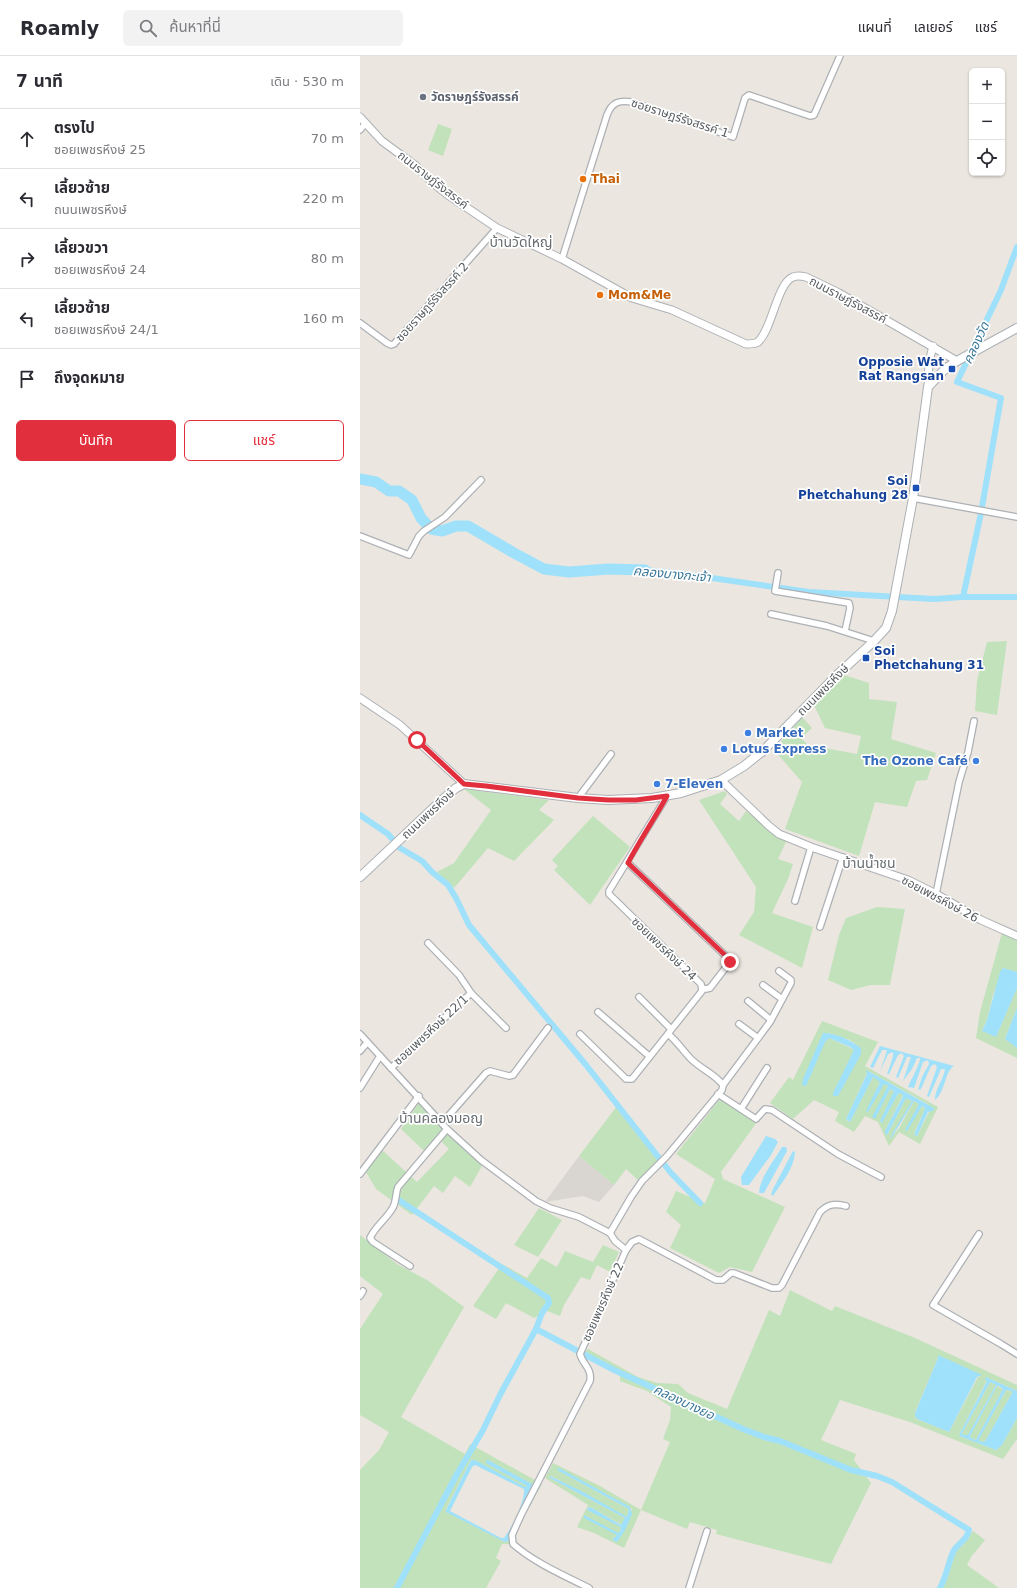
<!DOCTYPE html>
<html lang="th">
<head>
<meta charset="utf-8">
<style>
	:root { --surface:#fff; --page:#f2f2f3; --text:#2b2b33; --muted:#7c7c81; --line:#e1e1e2; --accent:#e12f3d }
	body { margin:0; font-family:"DejaVu Sans","Noto Sans Thai",sans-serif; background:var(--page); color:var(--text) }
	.controls { position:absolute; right:12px; top:12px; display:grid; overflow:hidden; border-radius:6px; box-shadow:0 1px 3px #0004 }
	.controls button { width:36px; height:36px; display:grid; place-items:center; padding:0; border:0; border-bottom:1px solid var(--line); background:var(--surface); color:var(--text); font:20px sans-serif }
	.stop { position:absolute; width:12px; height:12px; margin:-9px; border:3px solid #e12f3d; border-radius:50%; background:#fff }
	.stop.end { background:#e12f3d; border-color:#fff; box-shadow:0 1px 4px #0008 }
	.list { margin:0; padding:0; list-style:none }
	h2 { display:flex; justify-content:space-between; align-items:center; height:52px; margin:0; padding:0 16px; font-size:17px }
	h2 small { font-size:13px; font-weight:400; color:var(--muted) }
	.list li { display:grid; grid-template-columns:26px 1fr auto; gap:12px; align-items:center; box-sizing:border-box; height:60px; padding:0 16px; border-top:1px solid var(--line) }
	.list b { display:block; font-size:15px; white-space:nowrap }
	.list p { margin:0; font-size:13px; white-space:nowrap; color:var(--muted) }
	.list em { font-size:13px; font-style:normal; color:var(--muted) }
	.actions { display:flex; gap:8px; padding:12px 16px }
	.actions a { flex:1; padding:9px 0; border:1px solid var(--accent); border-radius:6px; text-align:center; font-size:14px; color:var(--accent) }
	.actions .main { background:var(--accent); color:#fff }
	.icon { flex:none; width:22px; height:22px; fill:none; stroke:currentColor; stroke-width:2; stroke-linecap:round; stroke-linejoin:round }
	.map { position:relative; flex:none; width:657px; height:1532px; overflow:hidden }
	header { display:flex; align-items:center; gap:24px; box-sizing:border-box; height:56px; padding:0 20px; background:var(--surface); border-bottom:1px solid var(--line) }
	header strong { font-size:19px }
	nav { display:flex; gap:22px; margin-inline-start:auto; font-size:14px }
	.search { width:280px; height:36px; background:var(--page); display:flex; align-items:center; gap:10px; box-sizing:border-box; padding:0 14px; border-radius:6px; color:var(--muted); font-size:15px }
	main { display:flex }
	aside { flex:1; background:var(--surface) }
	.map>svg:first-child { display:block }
</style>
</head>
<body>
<header>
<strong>Roamly</strong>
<div class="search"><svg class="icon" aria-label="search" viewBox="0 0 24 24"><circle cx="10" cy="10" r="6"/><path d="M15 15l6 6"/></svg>ค้นหาที่นี่</div>
<nav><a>แผนที่</a><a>เลเยอร์</a><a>แชร์</a></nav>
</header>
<main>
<aside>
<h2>7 นาที<small>เดิน · 530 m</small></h2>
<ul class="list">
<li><svg class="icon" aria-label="ahead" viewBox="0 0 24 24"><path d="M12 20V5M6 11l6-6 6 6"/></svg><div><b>ตรงไป</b><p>ซอยเพชรหึงษ์ 25</p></div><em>70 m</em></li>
<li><svg class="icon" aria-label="left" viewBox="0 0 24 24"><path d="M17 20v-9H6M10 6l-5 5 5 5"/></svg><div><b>เลี้ยวซ้าย</b><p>ถนนเพชรหึงษ์</p></div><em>220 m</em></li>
<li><svg class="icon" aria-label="right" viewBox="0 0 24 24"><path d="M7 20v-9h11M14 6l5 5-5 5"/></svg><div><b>เลี้ยวขวา</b><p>ซอยเพชรหึงษ์ 24</p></div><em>80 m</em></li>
<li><svg class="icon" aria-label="left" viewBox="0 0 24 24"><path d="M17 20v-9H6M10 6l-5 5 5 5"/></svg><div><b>เลี้ยวซ้าย</b><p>ซอยเพชรหึงษ์ 24/1</p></div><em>160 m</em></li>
<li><svg class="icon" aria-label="arrive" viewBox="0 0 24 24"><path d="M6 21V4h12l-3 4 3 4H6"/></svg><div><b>ถึงจุดหมาย</b></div></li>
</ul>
<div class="actions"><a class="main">บันทึก</a><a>แชร์</a></div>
</aside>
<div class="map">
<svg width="657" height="1532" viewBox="0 0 657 1532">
	<rect width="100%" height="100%" fill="#ebe6df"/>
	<!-- industrial -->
	<polygon fill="#d9d6d2" points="219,1100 254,1129 239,1146 223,1140 185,1146"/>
	<!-- green -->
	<g fill="#c2e2bc" fill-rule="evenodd">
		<polygon points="78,68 92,73 83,100 68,94"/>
		<polygon points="647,585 637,659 615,655 617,625 627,586"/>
		<polygon points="484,619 509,627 509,643 537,646 531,683 576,697 567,724 556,725 547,751 515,746 499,800 425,773 442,726 414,694 442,661 452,672 441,682 448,689 497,698 501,680 465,672 454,649"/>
		<polygon points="104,733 189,744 179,754 194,764 154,805 128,792 94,832 77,816 94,807 131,754"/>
		<polygon points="365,735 367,738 360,748 379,765 386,755 426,786 418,803 433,808 428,823 412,857 453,871 442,912 379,879 394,856 396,831 339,744"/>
		<polygon points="233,760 270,791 230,849 194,814 198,810 192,804"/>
		<polygon points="517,851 545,853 530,929 511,929 491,934 468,924 479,879 486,862"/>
		<polygon points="642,877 657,883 657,916 643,912 633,939 627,964 622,974 636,980 657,932 657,952 645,983 657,992 657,1002 616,982 620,956"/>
		<path d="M462,965l56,21 -13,24 73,41 -18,37 -21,-12 -10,14 -11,-24 -13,-6 -11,16 -19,-11 4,-9 -25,-12 -21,19 -23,-16 19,-26 4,3zM469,977l21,7 11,8 -28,45 22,-43 -26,-12 -4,4zM508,1015l60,33 1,8 -12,24 -3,-1c2,-9 8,-17 11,-27l-4,-2 -3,6 1,-8 -5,-3 -15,27 -9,11 22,-38 -6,-3 -19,37 -2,-1v-3l18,-36 -2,-2 -3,1 -16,28 -2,-1 15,-29 -5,-3 -15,29 13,-32 -4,-3 -16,29 12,-31 -7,-4 -23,45 -2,-1 -2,-2z"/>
		<polygon points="360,1043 397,1066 361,1116 363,1123 425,1151 392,1216 370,1211 359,1217 310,1192 321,1169 306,1156 316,1135 345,1147 355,1123 316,1098"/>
		<polygon points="60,1045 87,1075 122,1110 110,1131 95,1120 83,1137 74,1130 52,1159 16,1133 6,1116 22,1094 57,1126 89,1093 80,1084 69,1097 63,1094 41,1073"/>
		<polygon points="257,1050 260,1050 301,1103 279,1125 266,1113 254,1129 219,1100"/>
		<polygon points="179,1152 202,1164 178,1201 154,1189"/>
		<path d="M0,1179l37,29 30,16 37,27 -63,110 64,37 5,-10 72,40 -33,60h-7l-6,14 5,3 -15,27h-126v-118l19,-20 10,-18 -29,-17v-86l23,-35 -23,-18zM111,1404l54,27 2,-1 -1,-1 6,2 -24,54 -3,1 -59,-33z"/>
		<polygon points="243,1189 259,1196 250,1216 237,1209 230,1224 221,1221 204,1249 200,1260 187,1255 174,1262 146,1247 136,1263 113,1250 142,1208 167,1222 181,1202 197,1211 205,1195 233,1206"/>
		<path d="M430,1234l42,21 3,-5 80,32 102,47v6l-31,-14 1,3 -28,55 3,2 34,13 6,-5 15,-27v21l-14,20 -93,-37 -70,-22 -19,40 35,14 -2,6 17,23 -40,81 -115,-30 1,-4 -27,-8 -3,7 -46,-19 -17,38 -30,-15 -17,-6 11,-22 -43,-27 8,-15 47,23 41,24 29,-68 -7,-3 7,-19 1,-13 -24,-16 -27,-10v-6l-37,-21 5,-5 50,28 19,6 21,1 10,9 39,16 42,-99 11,6zM578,1302l43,18 -3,1 -29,55 -32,-13 -2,-3v-4zM197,1414l75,39 -15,33 -5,-2 8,-8 1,-5 -34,-18 2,-2 3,1 30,17 3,-7 -75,-40 1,-2 2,1 74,40 2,-8z"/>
		<polygon points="630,1326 636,1329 608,1379 603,1379 602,1377"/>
		<polygon points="637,1330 643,1333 617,1382 616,1384 611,1382 610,1380"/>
		<polygon points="646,1334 652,1335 652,1337 626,1384 624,1386 619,1385 619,1383"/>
		<polygon points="613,1475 625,1484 611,1501 607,1509 639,1532 582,1532 595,1496 604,1488"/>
	</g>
	<!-- water -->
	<g fill="#9fe1fb" fill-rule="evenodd">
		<polygon points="643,912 657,916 657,932 636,981 622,975 627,964 640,916"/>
		<polygon points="657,952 657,992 645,983"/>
		<path d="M463,977c14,0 27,7 38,15v6l-23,42h-5v-3l21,-43 -4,-3 -21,-9 -4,4 -19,44 -4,-1 1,-6z"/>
		<path d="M520,990l74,20c-10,6 -8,25 -19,34 -1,-9 9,-21 10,-31h-4l-12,28 -2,-1 10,-29 -2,-3 -4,2 -10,23 -3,1 4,-13 7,-13 -1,-4 -5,2 -9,26 -6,-1c3,-7 13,-25 12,-29h-3l-5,11 -9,12 8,-24h-4l-9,21 -2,-1 8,-21 -2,-3 -4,2 -9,19h-2l6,-17v-5l-5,2 -8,18 7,-22h-5l-9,18 -3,-1z"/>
		<path d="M506,1015h2l66,37 -1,3 -5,1 -11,24 -3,-1c3,-9 8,-17 11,-27l-3,-2 -15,25 -2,-1 14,-26 -5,-3 -24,39 2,-6 20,-33 -6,-3 -19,37 -2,-1v-3l18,-35 -2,-3 -3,1 -16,29 -2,-2 14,-30 -4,-2 -15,30 -3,-2 16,-31 -4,-2 -16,28 -2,-1 14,-29 -7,-5 -23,45 -4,-3 21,-45z"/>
		<polygon points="406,1080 415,1083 418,1086 411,1099 389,1129 382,1129 381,1121"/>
		<path d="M422,1091h4l1,4 -23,42h-5c1,-16 15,-32 23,-46z"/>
		<path d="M433,1095l2,1c-1,17 -13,30 -22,44l-2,-2 2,-5z"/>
		<polygon points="578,1299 622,1319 617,1321 589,1376 557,1363 555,1360 555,1357 578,1302"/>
		<path d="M626,1321l31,14v27l-15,27 -6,5 -34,-13 -3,-2 28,-54 -2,-2zM630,1326l6,3 -28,50h-5l-1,-2zM637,1330h2l4,3 -26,49 -1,2 -5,-2 -1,-2zM646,1334l6,1v2l-26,47 -2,2 -5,-1v-2z"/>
		<path d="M111,1404h4l50,27 2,-1 -41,-23v-2l2,-1 44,24 1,3 -25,54 -3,1 -59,-30v-2zM115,1409l49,24c1,13 -12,38 -20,49h-3l-51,-27 22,-44z"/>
		<polygon points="199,1412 270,1451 272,1458 265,1474 257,1486 252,1484 257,1479 224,1462 224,1459 258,1477 260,1476 261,1471 227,1454 229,1451 232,1452 261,1469 265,1462 190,1422 190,1420 223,1436 267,1461 269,1453 197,1414"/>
	</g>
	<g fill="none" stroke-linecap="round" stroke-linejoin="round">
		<!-- canal -->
		<g stroke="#9fe1fb" stroke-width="6">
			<polyline points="622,451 641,342 597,326 641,234 657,191"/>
			<polyline points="285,514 324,518 449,536 574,543 603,541 657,541"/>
			<polyline points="603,541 621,457"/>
			<polyline points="0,759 28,778 40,792 62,805 72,816 88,829 96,842 109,869 226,1009 311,1117 340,1147"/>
			<path d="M176,1273l78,41 129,59 21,8 16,4 71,29 26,6 15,6 77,48c-2,11 -12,13 -16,22 -5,12 -7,25 -13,36"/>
			<polyline points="37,1532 97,1418 122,1376 141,1337 176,1273 182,1257 189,1247 188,1242 37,1143"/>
		</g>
		<!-- river -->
		<polyline stroke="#9fe1fb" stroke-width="11" points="0,423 16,426 29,435 39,435 52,444 61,462 71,473 82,475 96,470 108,470 154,497 184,513 209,516 249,513 285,514"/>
		<defs>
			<g id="minor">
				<polyline points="0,74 5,68"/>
				<path d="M202,203l45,-144c5,-13 12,-15 25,-13l101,35 12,-39 4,-3 61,21 4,-1 26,-59"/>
				<polyline points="0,267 27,287 31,289 34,288 137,172"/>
				<polyline points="553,442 657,461"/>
				<polyline points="0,480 49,499 59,480 64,475 85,461 121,424"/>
				<polyline points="418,517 415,535 489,547 490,552 485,575"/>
				<polyline points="411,558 467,570 514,585"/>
				<polyline points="218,742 251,698"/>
				<polyline points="268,807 370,904 370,906 350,932 346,933 342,932"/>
				<polyline points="576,838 599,726 608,696 614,665"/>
				<polyline points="435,845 451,791"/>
				<polyline points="460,871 483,801"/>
				<polyline points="68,887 99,919 111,937 146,972"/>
				<polyline points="403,929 422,943"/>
				<polyline points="279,941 311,973"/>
				<polyline points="388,945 411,964"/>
				<polyline points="238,956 289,1000"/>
				<polyline points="379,968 398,982"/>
				<path d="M0,978l87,95 34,31 55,41 14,7 29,9 31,16 5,8 11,9 -46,104c3,11 12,14 10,27l-69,134 -9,20 1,9c22,19 50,31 76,44"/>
				<polyline points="220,978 263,1020 266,1023 272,1023 342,935 341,928 249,838 249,835 307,740"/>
				<polyline points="0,995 7,987"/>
				<polyline points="31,1012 111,937"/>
				<polyline points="363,1029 410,966 431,927 431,924 419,915"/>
				<polyline points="0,1032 20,1000"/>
				<polyline points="358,1038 396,1063 405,1053 412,1054 478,1098 521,1121"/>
				<polyline points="381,1053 407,1012"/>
				<polyline points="82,1067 126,1017 130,1015 149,1020 153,1019 188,972"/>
				<polyline points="0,1118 59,1040"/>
				<path d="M250,1177l21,-36 11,-16 25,-25 55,-66 1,-5c-8,-11 -22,-16 -32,-26 -8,-8 -14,-18 -23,-25"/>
				<polyline points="619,1178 573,1249 641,1288 657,1298"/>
				<path d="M266,1194l6,-8 7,-3 77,41h7l8,-7h3l38,15h7l3,-3 38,-73c8,-8 15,-9 26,-6"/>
				<path d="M50,1210l-37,-24 -3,-4c5,-11 16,-19 22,-29 5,-7 3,-15 6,-22l49,-58"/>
				<polyline points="0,1240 3,1235"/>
				<polyline points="329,1532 347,1475"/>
			</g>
			<g id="tertiary">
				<path d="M0,61l22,24 34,25 18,18 14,11 49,33 65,31 70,39 40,12 74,34c5,0 9,0 12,-2 14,-12 19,-59 35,-65 4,-2 9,-1 13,0l33,16 118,68"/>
				<polyline points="568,331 569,306 573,290"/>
				<polyline points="0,642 40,669 104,728"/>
				<polyline points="361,724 409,770 419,778 451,791 548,824 576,838 621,864 657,880"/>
			</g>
			<polyline id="secondary" points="0,821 83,743 96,732 104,728 218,742 248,744 292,742 321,737 361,724 384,710 403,695 477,619 514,585 526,572 532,555 553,442 568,331 585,313 597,305 657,272"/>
		</defs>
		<!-- minor casing -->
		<use href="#minor" stroke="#adb1b5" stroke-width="8"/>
		<!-- tertiary casing -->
		<use href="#tertiary" stroke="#adb1b5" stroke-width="9"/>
		<!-- secondary casing -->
		<use href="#secondary" stroke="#acb1b5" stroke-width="10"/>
		<!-- minor -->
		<use href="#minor" stroke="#fff" stroke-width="5.5"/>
		<!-- tertiary -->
		<use href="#tertiary" stroke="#fff" stroke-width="7"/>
		<!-- secondary -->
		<use href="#secondary" stroke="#fff" stroke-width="8"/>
	</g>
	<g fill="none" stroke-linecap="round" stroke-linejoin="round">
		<!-- route -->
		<path stroke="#e12f3d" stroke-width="5" d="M57,684l47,44 22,2 92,12 30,2h28l31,-4c-12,22 -27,44 -39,67l100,95 2,4"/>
	</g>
	<!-- markers -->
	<circle fill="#6b7280" stroke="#fff" stroke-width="1.5" cx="63" cy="41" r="4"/>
	<g fill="#e8710a" stroke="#fff" stroke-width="1.5">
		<circle cx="223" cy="123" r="4"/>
		<circle cx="240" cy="239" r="4"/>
	</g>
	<g fill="#1a4fb4" stroke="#fff" stroke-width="1.5">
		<rect x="588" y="309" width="8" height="8" rx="2"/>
		<rect x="552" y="428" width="8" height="8" rx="2"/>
		<rect x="502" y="598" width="8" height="8" rx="2"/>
	</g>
	<g fill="#3f7fe0" stroke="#fff" stroke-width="1.5">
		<circle cx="388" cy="677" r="4"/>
		<circle cx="364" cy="693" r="4"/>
		<circle cx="616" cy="705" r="4"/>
		<circle cx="297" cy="728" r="4"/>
	</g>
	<g text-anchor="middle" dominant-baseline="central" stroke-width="3.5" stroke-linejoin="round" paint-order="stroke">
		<!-- worship labels -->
		<g font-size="12" font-weight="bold" fill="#5b616d" stroke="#fff" text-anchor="start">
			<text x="71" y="41">วัดราษฎร์รังสรรค์</text>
		</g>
		<!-- street labels -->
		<g font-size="12" fill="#585d60" stroke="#fff">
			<text transform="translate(320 62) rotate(18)">ซอยราษฎร์รังสรรค์ 1</text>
			<text transform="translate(73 124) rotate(38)">ถนนราษฎ์รังสรรค์</text>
			<text transform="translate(488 244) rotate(28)">ถนนราษฎ์รังสรรค์</text>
			<text transform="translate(72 246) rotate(-48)">ซอยราษฎร์รังสรรค์ 2</text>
			<text transform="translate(463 634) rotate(-45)">ถนนเพชรหึงษ์</text>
			<text transform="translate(68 758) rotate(-43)">ถนนเพชรหึงษ์</text>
			<text transform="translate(580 843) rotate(28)">ซอยเพชรหึงษ์ 26</text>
			<text transform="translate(304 893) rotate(44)">ซอยเพชรหึงษ์ 24</text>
			<text transform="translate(71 974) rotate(-43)">ซอยเพชรหึงษ์ 22/1</text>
			<text transform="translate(243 1246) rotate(-66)">ซอยเพชรหึงษ์ 22</text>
		</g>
		<!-- food labels -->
		<g font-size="12" font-weight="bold" fill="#c56008" stroke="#fff" text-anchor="start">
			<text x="231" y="123">Thai</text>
			<text x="248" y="239">Mom&amp;Me</text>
		</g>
		<!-- transit labels -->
		<g font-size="12" font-weight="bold" fill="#164399" stroke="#fff" text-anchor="end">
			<text x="584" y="306">Opposie Wat<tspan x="584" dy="14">Rat Rangsan</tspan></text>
			<text x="548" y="425">Soi<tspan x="548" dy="14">Phetchahung 28</tspan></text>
			<text x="514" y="595" text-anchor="start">Soi<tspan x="514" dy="14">Phetchahung 31</tspan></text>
		</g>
		<!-- shop labels -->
		<g font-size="12" font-weight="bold" fill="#366cbe" stroke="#fff" text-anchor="start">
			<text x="396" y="677">Market</text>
			<text x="372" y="693">Lotus Express</text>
			<text x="608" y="705" text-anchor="end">The Ozone Café</text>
			<text x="305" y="728">7-Eleven</text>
		</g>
		<!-- water labels -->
		<g font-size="13" font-style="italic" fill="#3a779a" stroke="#fff">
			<text transform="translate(616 287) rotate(-65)">คลองวัด</text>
			<text transform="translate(312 518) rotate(5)">คลองบางกะเจ้า</text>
			<text transform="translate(324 1346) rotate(25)">คลองบางยอ</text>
		</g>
		<!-- quarter labels -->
		<g font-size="14" fill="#696f72" stroke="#fff">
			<text x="161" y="186">บ้านวัดใหญ่</text>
			<text x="509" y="807">บ้านน้ำชน</text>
			<text x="81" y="1062">บ้านคลองมอญ</text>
		</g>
	</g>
</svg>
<div class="controls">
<button>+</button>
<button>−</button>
<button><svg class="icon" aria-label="locate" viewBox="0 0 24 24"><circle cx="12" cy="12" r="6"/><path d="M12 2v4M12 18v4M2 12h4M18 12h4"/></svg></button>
</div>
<div class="stop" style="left:57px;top:684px"></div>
<div class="stop end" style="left:370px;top:906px"></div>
</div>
</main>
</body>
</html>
